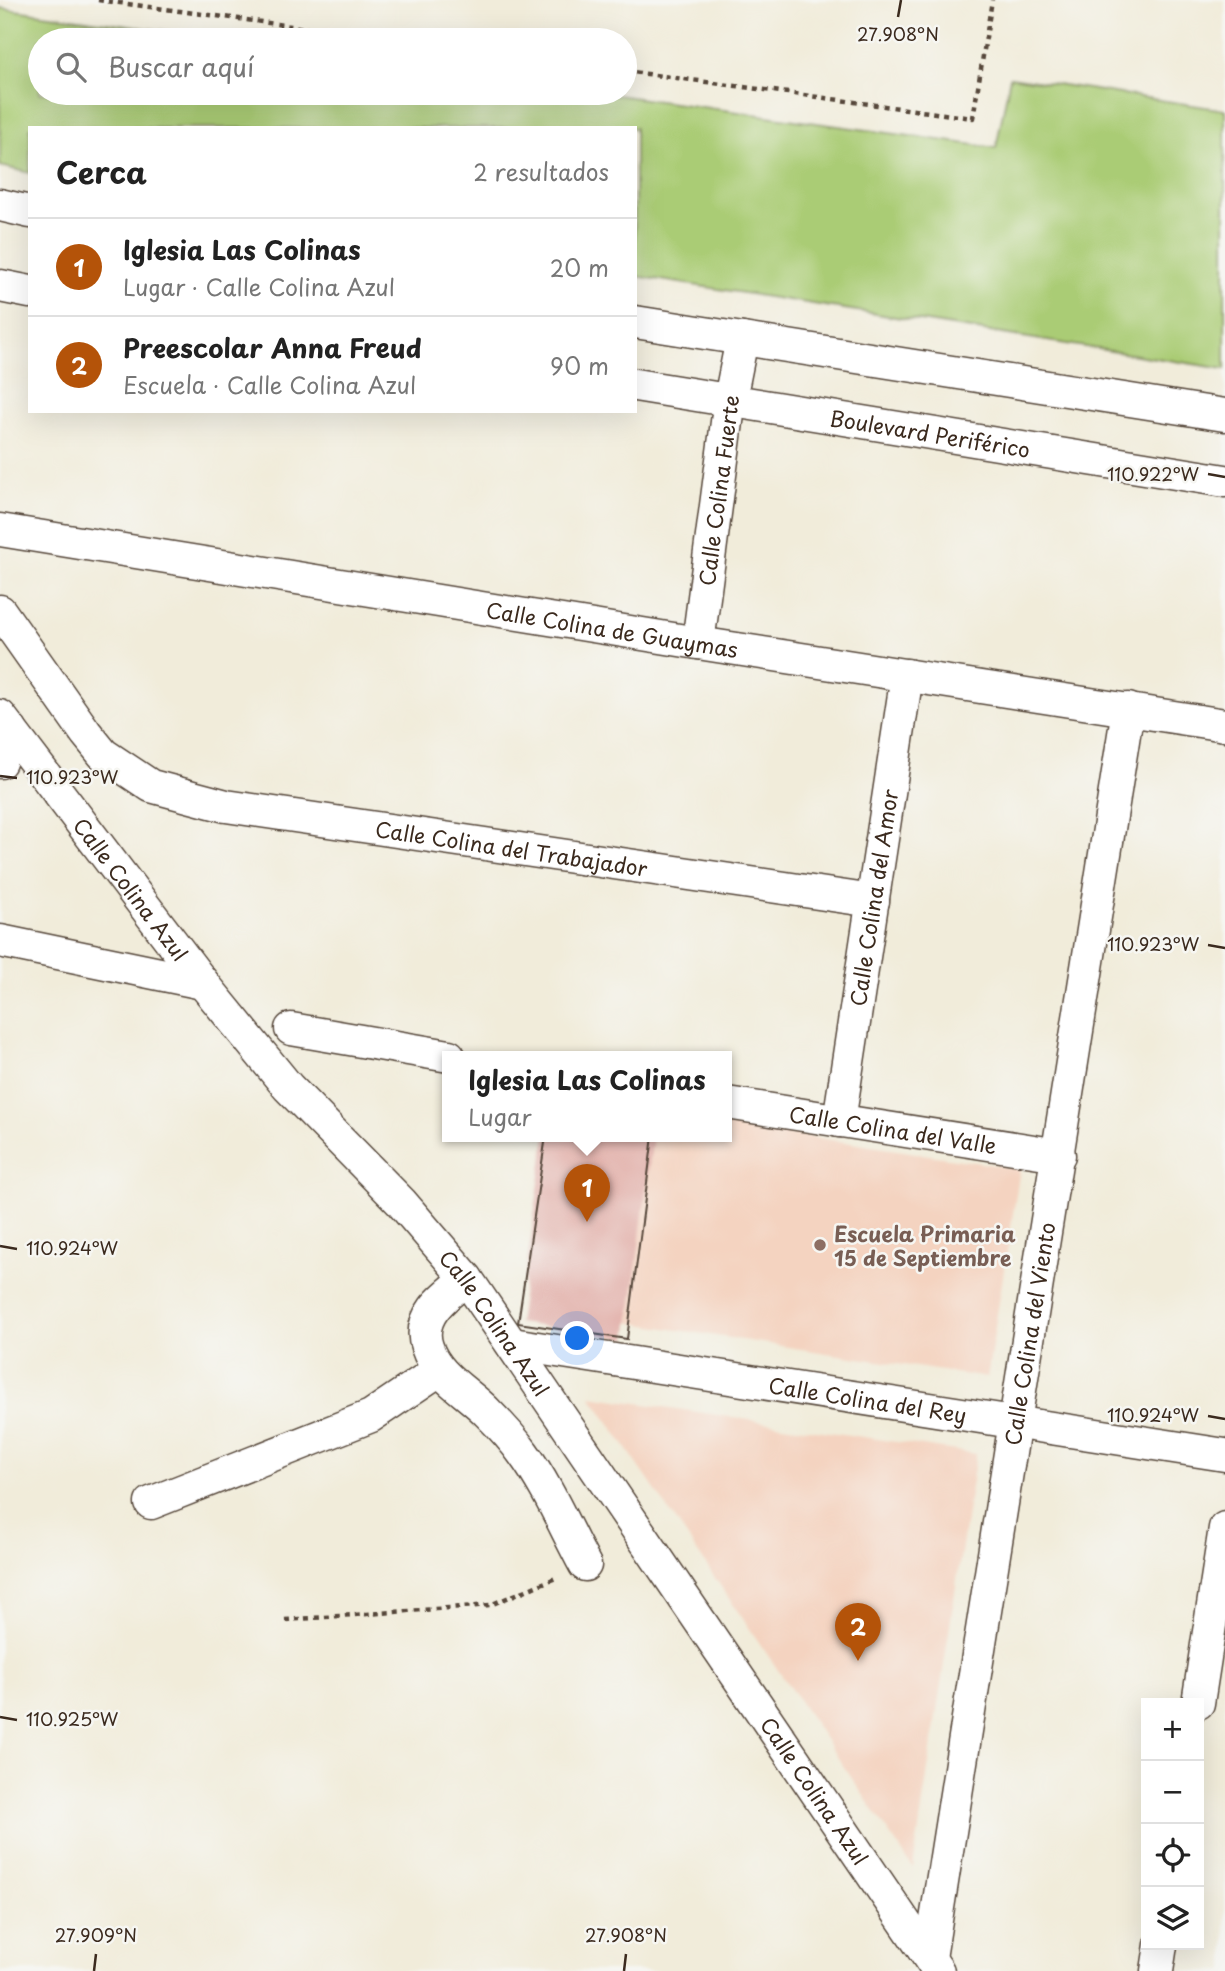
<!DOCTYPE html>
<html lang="es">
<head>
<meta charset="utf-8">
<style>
	:root { --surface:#fff; --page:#f2f2f2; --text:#222; --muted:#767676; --line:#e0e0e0; --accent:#b45309 }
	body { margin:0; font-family:"Playpen Sans",sans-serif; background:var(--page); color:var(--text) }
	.controls { position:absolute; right:21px; bottom:21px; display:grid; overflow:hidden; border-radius:0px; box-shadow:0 7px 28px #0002 }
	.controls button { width:63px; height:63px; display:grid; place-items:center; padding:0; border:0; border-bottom:2px solid var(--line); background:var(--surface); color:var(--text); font:35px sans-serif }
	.you { position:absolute; left:578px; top:1339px; width:24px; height:24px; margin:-18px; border:5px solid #fff; border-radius:50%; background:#1a73e8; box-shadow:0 0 0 10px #1a73e833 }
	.badge { display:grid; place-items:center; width:46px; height:46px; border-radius:50%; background:var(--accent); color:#fff; font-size:23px; font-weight:700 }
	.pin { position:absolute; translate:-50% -58px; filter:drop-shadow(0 2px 4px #0008) }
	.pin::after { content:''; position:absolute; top:37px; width:24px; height:21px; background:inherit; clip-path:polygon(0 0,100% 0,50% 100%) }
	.popup { position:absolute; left:442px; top:1051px; width:290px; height:91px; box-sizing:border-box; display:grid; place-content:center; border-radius:0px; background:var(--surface); filter:drop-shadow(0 2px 5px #0005); font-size:23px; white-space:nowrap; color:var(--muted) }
	.popup b { font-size:26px; color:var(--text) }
	.popup::after { content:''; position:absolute; left:50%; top:100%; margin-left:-14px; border:14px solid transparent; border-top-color:var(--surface) }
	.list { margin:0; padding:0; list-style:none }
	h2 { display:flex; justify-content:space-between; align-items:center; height:91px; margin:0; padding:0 28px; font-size:30px }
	h2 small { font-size:23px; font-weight:400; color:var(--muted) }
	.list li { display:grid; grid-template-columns:46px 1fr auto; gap:21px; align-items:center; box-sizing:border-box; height:98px; padding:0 28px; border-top:2px solid var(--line) }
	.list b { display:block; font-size:26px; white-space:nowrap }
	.list p { margin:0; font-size:23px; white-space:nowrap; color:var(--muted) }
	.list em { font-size:23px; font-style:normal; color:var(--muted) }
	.icon { flex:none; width:38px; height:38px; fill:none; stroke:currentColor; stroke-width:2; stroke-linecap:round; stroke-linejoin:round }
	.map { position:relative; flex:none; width:1225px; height:1971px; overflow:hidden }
	.search { position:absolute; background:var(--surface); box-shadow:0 7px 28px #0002; left:28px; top:28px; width:609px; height:77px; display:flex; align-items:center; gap:18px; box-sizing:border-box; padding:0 24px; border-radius:38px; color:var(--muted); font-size:26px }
	.panel { position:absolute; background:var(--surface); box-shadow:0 7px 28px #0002; left:28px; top:126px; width:609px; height:287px; border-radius:0px }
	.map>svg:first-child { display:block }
</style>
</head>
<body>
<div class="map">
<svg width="1225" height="1971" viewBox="0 0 1225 1971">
	<rect width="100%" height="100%" fill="#f6f6f2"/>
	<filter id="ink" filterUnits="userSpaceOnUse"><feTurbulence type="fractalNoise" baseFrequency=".0143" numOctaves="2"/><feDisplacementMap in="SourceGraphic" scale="14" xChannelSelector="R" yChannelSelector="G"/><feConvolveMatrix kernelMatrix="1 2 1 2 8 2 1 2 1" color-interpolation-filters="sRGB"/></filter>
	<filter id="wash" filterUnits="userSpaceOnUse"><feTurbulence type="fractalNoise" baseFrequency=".00686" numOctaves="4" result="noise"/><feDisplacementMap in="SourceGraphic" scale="28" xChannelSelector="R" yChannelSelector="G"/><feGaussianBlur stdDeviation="1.57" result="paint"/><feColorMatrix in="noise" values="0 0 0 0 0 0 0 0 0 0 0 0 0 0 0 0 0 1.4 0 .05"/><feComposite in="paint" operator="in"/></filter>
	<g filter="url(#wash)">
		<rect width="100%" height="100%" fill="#f1ecda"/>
		<!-- built -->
		<g fill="#f4d3c0">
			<polygon points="727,1124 1020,1169 987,1378 620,1321 649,1136 727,1136"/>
			<polygon points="591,1396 976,1454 913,1868"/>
		</g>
		<!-- green -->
		<polygon fill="#aacc75" stroke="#727b4a" stroke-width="2" points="0,8 229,40 40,40 40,93 602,93 996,148 1010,77 1225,110 1225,369 635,276 635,128 30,128 30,173 0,166"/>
		<g id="blocks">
			<!-- building -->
			<polygon fill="#e0a8a2" points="546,1136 653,1136 627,1339 518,1323"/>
		</g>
	</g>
	<g filter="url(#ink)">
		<use href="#blocks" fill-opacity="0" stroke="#56473a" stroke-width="2"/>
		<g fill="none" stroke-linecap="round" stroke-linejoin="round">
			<defs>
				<g id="minor">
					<polyline points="0,205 30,212"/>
					<polyline points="0,286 30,292"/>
					<polyline points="635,322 1225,415"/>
					<path id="s1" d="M635,385l590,96"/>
					<path id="s2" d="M0,530l698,113 527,82"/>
					<path id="s3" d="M0,611l86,122 17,21 48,32 75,20 647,95"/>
					<path id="s4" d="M698,643l32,-244 12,-60"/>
					<path id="s5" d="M0,716l203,267 85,104 113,115 66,77 471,692"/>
					<polyline points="0,762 11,730"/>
					<polyline points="0,941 203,983"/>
					<polyline points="291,1029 449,1056"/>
					<path id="s6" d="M727,1103l332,52"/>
					<path id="s7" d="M839,1121l68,-446"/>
					<path d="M467,1279c-21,16 -51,37 -40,68 9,29 41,45 61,66 12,12 25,26 35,40 25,34 42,75 62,112"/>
					<path id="s8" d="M512,1344l713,111"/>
					<polyline points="151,1503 371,1416 439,1370"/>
					<polyline points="1198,1703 1225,1528"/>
					<path id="s9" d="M930,1958l198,-1249"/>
					<polyline points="1157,1971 1161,1945"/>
				</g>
			</defs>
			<!-- minor casing -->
			<use href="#minor" stroke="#56473a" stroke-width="35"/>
			<!-- path -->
			<g stroke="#56473a" stroke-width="4.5" stroke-dasharray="5 5" stroke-linecap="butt">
				<polyline points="98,0 395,40"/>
				<polyline points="625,71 973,118 992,0"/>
				<polyline points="285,1620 490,1605 558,1577"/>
			</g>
			<!-- minor -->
			<use href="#minor" stroke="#fff" stroke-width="32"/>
		</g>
	</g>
	<!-- ticks -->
	<path fill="none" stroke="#3b2a1e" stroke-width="2.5" d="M898,17l3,-17M1208,474l17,3M0,776l17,2M1208,945l17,3M0,1246l17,3M1208,1416l17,3M0,1717l17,3M94,1971l2,-17M624,1971l2,-17"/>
	<!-- markers -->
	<circle fill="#8d6e63" stroke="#f6f6f2" stroke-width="2.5" cx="820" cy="1245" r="7"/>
	<g text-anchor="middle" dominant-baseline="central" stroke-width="5" stroke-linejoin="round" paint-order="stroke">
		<!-- street labels -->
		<g font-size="21" fill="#3b2a1e" stroke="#f6f6f2">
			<text stroke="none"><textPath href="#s1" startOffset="299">Boulevard Periférico</textPath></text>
			<text stroke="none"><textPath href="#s4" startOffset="154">Calle Colina Fuerte</textPath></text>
			<text stroke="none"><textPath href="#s2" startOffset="620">Calle Colina de Guaymas</textPath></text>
			<text stroke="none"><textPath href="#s3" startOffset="600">Calle Colina del Trabajador</textPath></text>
			<text stroke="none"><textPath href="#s5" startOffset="217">Calle Colina Azul</textPath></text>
			<text stroke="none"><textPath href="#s7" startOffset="226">Calle Colina del Amor</textPath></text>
			<text stroke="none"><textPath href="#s6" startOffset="168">Calle Colina del Valle</textPath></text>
			<text stroke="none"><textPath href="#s5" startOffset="784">Calle Colina Azul</textPath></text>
			<text stroke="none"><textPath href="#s9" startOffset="632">Calle Colina del Viento</textPath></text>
			<text stroke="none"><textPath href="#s8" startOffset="360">Calle Colina del Rey</textPath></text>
			<text stroke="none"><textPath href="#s5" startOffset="1351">Calle Colina Azul</textPath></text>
		</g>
		<!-- education labels -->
		<g font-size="21" font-weight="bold" fill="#785e54" stroke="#f6f6f2" text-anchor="start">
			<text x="834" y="1233">Escuela Primaria<tspan x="834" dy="24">15 de Septiembre</tspan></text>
		</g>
	</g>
	<g font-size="18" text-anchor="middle" fill="#3b2a1e" stroke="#f6f6f2" stroke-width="5" stroke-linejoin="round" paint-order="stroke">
		<text x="898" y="41">27.908°N</text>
		<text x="1153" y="481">110.922°W</text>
		<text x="72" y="784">110.923°W</text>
		<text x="1153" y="951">110.923°W</text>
		<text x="72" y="1255">110.924°W</text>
		<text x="1153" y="1422">110.924°W</text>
		<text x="72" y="1726">110.925°W</text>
		<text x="96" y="1942">27.909°N</text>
		<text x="626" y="1942">27.908°N</text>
	</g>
</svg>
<div class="controls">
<button>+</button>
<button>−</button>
<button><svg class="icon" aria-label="locate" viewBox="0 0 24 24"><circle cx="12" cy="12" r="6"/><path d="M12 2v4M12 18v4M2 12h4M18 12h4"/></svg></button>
<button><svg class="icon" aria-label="layers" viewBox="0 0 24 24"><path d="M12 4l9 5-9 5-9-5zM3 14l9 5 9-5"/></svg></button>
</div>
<div class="you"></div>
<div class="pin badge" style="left:587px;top:1222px">1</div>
<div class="popup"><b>Iglesia Las Colinas</b>Lugar</div>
<div class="pin badge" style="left:858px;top:1661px">2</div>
<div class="search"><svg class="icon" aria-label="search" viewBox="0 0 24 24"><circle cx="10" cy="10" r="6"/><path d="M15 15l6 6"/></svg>Buscar aquí</div>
<section class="panel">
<h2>Cerca<small>2 resultados</small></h2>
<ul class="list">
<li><span class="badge">1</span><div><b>Iglesia Las Colinas</b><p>Lugar · Calle Colina Azul</p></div><em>20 m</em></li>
<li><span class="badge">2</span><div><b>Preescolar Anna Freud</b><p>Escuela · Calle Colina Azul</p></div><em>90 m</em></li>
</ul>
</section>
</div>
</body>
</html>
